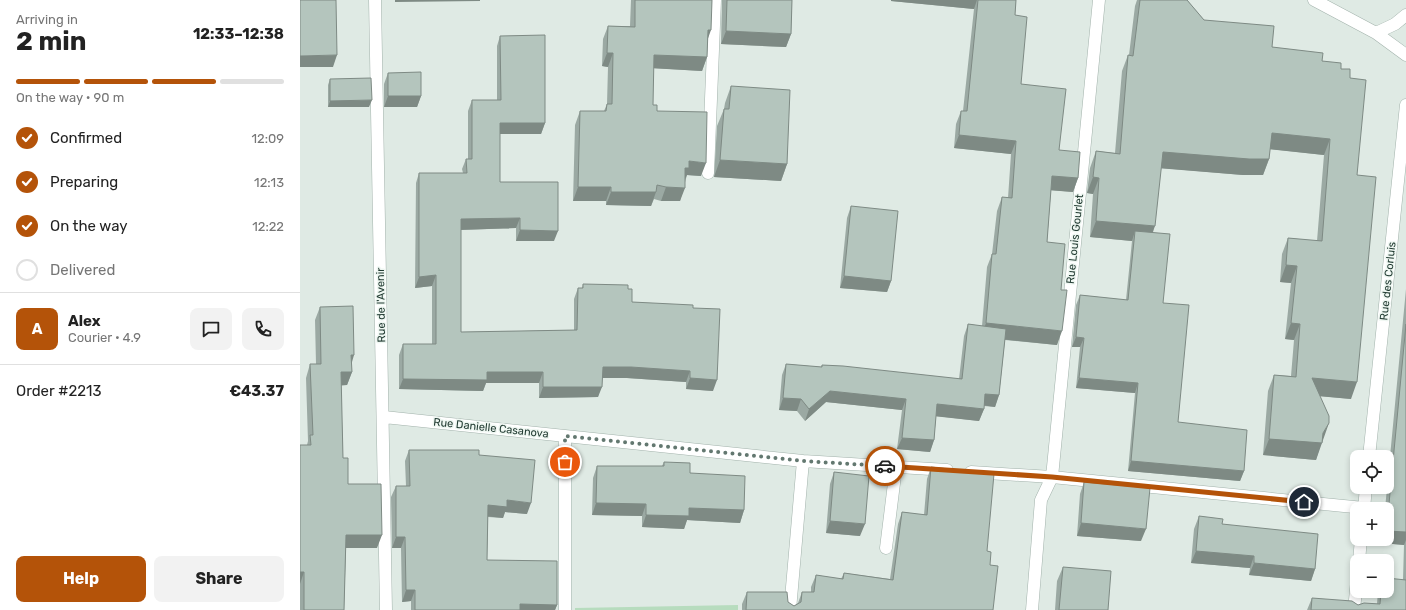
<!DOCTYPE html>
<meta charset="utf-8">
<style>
:root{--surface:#fff;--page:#f2f2f2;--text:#222;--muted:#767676;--line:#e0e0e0;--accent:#b45309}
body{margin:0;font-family:Rubik,sans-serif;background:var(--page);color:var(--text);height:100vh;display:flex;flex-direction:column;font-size:15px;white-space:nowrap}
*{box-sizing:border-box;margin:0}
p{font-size:13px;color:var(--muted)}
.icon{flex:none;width:22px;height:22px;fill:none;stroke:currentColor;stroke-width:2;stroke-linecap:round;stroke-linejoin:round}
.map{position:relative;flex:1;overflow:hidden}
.details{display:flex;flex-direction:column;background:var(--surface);width:300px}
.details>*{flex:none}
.tools{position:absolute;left:1050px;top:450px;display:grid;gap:8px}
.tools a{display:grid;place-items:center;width:44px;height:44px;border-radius:8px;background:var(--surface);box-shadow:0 2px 6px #0003;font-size:20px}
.pin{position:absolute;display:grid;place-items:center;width:34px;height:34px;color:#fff;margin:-17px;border:2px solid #fff;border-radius:50%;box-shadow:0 1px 4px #0007}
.courier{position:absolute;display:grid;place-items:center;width:40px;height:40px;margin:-20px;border:3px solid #b45309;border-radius:50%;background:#fff;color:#222;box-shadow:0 1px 5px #0007}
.overview em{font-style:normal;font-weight:700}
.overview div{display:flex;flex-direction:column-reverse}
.overview{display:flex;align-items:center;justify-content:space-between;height:68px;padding:0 16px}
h1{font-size:26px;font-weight:700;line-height:30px}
.bar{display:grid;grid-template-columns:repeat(4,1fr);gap:6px 4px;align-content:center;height:48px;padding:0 16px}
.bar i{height:5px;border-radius:3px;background:var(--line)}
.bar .on{background:var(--accent)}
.bar p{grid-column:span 4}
.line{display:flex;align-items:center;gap:10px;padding:0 16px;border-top:1px solid var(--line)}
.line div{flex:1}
.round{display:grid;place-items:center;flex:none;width:42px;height:42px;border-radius:8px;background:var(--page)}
ol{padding:0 16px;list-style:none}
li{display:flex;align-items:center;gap:12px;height:44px}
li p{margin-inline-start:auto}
li .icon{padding:4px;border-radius:50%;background:var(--accent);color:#fff;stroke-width:4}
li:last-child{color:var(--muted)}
li i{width:22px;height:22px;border:2px solid var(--line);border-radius:50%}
.button{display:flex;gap:8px;margin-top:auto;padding:8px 16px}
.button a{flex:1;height:46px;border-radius:8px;background:var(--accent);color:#fff;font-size:16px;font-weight:700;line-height:46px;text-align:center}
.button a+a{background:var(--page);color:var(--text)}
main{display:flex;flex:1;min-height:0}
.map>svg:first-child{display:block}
</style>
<main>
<section class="details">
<div class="overview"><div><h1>2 min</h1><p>Arriving in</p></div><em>12:33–12:38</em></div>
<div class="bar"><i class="on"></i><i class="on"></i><i class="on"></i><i></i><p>On the way · 90 m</p></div>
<ol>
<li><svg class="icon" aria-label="check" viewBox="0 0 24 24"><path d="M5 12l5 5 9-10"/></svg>Confirmed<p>12:09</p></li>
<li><svg class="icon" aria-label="check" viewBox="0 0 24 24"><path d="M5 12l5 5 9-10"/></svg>Preparing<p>12:13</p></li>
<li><svg class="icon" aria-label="check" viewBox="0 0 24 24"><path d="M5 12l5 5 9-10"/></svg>On the way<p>12:22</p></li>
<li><i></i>Delivered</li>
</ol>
<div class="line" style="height:72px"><b class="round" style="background:var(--accent);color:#fff">A</b><div><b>Alex</b><p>Courier · 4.9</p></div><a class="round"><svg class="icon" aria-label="chat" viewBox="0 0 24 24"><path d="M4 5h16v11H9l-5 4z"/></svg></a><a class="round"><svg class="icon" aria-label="phone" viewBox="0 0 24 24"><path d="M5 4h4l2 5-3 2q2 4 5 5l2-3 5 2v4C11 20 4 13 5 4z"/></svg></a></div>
<div class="line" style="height:52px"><div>Order #2213</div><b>€43.37</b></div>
<div class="button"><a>Help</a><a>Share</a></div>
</section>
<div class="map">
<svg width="1106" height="610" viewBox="0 0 1106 610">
<rect width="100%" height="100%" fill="#dfeae4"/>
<path fill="#b7dcbe" d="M438,605V610H275V608Z"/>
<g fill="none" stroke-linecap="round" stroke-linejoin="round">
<defs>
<path id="minor" d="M75,0L86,610
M1014,0L1076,33L1106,55
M1076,33L1095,24L1106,15
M408,173L415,0
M84,417L503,461L647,470
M265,436V610
M1069,457L1106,105
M671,472L752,477L1064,508
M1064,509L1066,487
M586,548L596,467
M1059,561L1061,539
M490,610L503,461
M732,610L741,500L752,477L799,0
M1054,610L1057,580"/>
</defs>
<use href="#minor" stroke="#a2b2ab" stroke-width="13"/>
<use href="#minor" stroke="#fff" stroke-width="12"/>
</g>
<path fill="#9ba9a3" d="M331,0H412L408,38L407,57L402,71L353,68V105L401,176L387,175L380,201H361L354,199L351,206L306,205V201H273L275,125L280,111H304L307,104L308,67L302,66L303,39L308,26H330Z
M422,0H492L491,34L486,47L421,44Z
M591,0H716L715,15L721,84L759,150L778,178L773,192L751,190L747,242L761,290L757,345L705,340L699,395L695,407L684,406V409L679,421L636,416L634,440L630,452L597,449L602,410L526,402L505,421L497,411L479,410L482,375L486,364L521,367L522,365L659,379L664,336L668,324L682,326L687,267L692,254L697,211L702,197L708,198L711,154L654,148L656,124L661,111H663L674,9L591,1Z
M837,0H887L904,20L972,47L1022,61L1041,69L1050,78L1057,175L1051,399L1020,396L1022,440L1016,460L963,455L968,391L974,375L991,376L994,340L985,339L991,283L980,282L982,254L988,238L1017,241L1024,155L970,149L969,159L963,175H943L861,168L853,233L863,303L878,422L944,471L940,481L828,471L835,393L776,388L780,347H772L776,305L780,295L826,300L832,241L790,237L793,194L787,193L790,168L796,151L815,153L822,71L828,55H829L835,6Z
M200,36L245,123L241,134H200V182L254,241H216V228L161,230V332L274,330V299L278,288H282L283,284L328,289L332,302L393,308L413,391L386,389V382L327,378H302L298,397L239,398V383H186L183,391L99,389V355L103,344H132V286L115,288L116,183L119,173H163L162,169L166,159H168V111L172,100H197V46Z
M88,73L121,96L117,107H84V84Z
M30,79L69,107H28V85Z
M431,86L487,164L481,181L414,177L417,126L424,109L425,103Z
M551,206L591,281L587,292L540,288L547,218Z
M1106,289V610H1007L1012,598L1058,605L1077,604L1078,591H1087L1103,580L1104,545L1082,543V539H1087V509H1085Z
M20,307L51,363L52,372L47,385H41L43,458L48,484L77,548H46L44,610H0V445H7L8,441L6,378L10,364H16L15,320Z
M109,450L179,455L227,514L205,512L203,518L188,517L187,560L257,605L255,610H111V601L102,602L101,548H92L91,497L96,486H106L105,461Z
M364,462L390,473L444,510L440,523L387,520L384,529L342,527V516L292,515L293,478L297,466H362Z
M631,467L687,551L690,565L693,610H442V604L447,592L488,602L494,606L498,603L502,592H511V587L516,575L541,579L544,573L590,579L598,524L602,512L624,515L627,479Z
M534,472L560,536L526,533L530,484Z
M784,482L841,541L777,536L780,494Z
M899,516L922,524L1015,569L1011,581L949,575L950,568L891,563L894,529Z
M763,567L808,610H755L757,581Z"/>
<path fill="#7e8a84" d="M95,0H180V1L95,2Z
M591,0H677L674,9L591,1Z
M408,30H411L406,44Z
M426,31L491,34L486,47L421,44Z
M307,53H313L308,67L302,66Z
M37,55L33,67H0V56Z
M354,55L407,57L402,71L349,68Z
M88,96H121L117,107H84Z
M72,100L69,107H28L30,101Z
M200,123H245L241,134H196Z
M972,133L1030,139L1024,155L967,149Z
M659,135L716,141L711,154L654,148Z
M863,152L969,159L963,175H943L857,168Z
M420,160L487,164L481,181L414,177Z
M389,161L406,163L401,176L387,175L384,181L385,168Z
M752,176L778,178L773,192L747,190Z
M793,177L799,178L793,194L787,193Z
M278,187H311L306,201H273Z
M366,187L385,188L380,201H361Z
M311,192H356L351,206L306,205Z
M220,218L216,228L157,230L161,219Z
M796,221L855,226L849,242L835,231L832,241L790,237Z
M220,230L258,231L254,241H216Z
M986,265L997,266L991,283L980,282Z
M136,275L132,286L115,288L119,277Z
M544,276L591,281L587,292L540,288Z
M686,323L762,331L757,345L681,337Z
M991,323L1000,324L994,340L985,339Z
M776,337L784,338L780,347H772Z
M51,355H54L50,369Z
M303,367H331L390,371L386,382L327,378H299Z
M41,372H52L47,385L36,386Z
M187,372H243L239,383H186L183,391L99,389L103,379Z
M390,378L417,380L413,391L386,389Z
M779,378L838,383L835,393L776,388Z
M1012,378L1057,382L1051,399L1006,395Z
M243,387H302L298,397L239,398Z
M530,391L606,399L602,410L526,402L505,421L509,409Z
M685,394L699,395L695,407L681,405Z
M483,398L501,399L497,411L479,410Z
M637,404L684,409L679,421L633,416Z
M1029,423L1016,460L963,455L969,439L1023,433Z
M602,438L634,440L630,452L597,449Z
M831,461L944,471L940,481L828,471Z
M207,500L231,503L227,514L205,512L203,518L184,516L188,505Z
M296,503L346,504L342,516L292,515Z
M389,508L444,510L440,523L387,520L384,529L342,527L346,515Z
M530,521L565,524L560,536L526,533Z
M781,523L846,529L841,541L777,536Z
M1087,531L1106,532V540L1104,545L1082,543L1084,539H1087Z
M46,535H82L77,548H41Z
M96,537H105L101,548H92Z
M896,551L954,556L950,568L891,563Z
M954,563L1015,569L1011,581L949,575Z
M0,572H4L0,584Z
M106,590H115L111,601L102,602Z
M220,604L257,605L255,610H218Z"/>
<path fill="#b4c5bd" stroke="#7e8a84" d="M0,0H36L37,55L0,56Z
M335,0H412L411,30H408L407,57L354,55L353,105H357V111L407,112L406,163L389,161V168H385V188L366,187L357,185L356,192H311V187H278L280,111H306L307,104H312L313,53H307L308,26L335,27Z
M427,0H492L491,34L426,31Z
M678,0H716L715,15L727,17L721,84L766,89L759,150L780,152L778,178L752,176L747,242L765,244L761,290H767L762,331L686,323L692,254H696L702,197L712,198L716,141L659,135L661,111H667Z
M840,0H887L904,20L974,26L972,47L1023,53L1022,61L1041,63V69H1050V78L1066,80L1057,175L1076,177L1057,382L1012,378L1029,416V423L1023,433L1022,443L969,439L974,375L996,377L1000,324L991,323L997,266L986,265L988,238L1022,241L1030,139L972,133L969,159H949L863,152L855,226L796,221L799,178L793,177L796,151L820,154L828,55L833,56Z
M245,35V123H200V182H258V231L220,230V218L161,219V332L277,330L278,288H283V284L328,285V289H332V302L393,305V308L420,309L417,380L390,378V371L331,367H303L302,387H243V372H187V380L103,379V344H136V275L119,277V173H167L166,159H172V100H201L200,36Z
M121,72V96H88V73Z
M71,78L72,100L30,101V79Z
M431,86L490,90L487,164L420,160L424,109H429Z
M551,206L598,211L591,281L544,276Z
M835,231L870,234L863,303L889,305L878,422L947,430L944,471L831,461L838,383L779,378L784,338L776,337L780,295L828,300Z
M53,306L54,355H51L52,372H41L43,458H48V484H81L82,535H46L44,610H4V572H0V445H11L10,435H13L10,364H21L20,307Z
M668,324L706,329L699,395L685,394L684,409L637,404L634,440L602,438L606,399L530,391L509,409L501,399L483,398L486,364L522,367V365L543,366L662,379Z
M1106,324V532L1087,531V525Z
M109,450H179V455L235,460L231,503L207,500V507L188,505L187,560L257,561V605L220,604V610H115V590H106L105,537H96V486H110Z
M364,462L390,463V473L445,476L444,510L389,508V516L346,515V504L296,503L297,466H364Z
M631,467L694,474L687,551L691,552L690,565L698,566L693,610H446L447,592H487L488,602L494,606L501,602L502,592H514L516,575L543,579L544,573L593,580L602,512L627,515Z
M534,472L569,476L565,524L530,521Z
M784,482L850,488L846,529L781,523Z
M899,516L923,519L922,524L1018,534L1015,569L954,563V556L896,551Z
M763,567L811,571L808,610H759Z
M1087,578L1106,580V610H1011L1012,598L1052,601L1058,605L1064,603L1080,604L1081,591H1087Z"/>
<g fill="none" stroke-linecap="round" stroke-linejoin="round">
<path stroke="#637870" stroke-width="4" stroke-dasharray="0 7.2" d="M265,462V436L503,461L585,466"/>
<path stroke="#b45309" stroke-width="5" d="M585,466L752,477L1004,502"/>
</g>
<g text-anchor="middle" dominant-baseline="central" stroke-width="3" stroke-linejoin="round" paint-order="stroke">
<g font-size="11" fill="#203a31" stroke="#eff7f2">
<text transform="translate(775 239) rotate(-84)">Rue Louis Gourlet</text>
<text transform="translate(1088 281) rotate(-84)">Rue des Corluis</text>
<text transform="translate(81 305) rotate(-91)">Rue de l'Avenir</text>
<text transform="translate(191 428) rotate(6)">Rue Danielle Casanova</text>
</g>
</g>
</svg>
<div class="tools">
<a><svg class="icon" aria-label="locate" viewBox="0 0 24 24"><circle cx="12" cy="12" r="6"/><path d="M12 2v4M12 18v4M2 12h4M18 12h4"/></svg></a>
<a>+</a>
<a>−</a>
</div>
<div class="pin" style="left:265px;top:462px;background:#ea580c"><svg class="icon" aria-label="bag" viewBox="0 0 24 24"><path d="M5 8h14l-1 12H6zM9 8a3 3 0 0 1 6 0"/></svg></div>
<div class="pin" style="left:1004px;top:502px;background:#1f2937"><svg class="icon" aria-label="home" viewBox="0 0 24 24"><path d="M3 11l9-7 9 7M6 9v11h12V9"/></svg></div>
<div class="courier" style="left:585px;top:466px"><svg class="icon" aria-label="car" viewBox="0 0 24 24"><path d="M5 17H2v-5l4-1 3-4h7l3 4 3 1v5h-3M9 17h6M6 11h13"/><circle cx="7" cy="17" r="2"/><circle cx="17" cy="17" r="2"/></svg></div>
</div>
</main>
